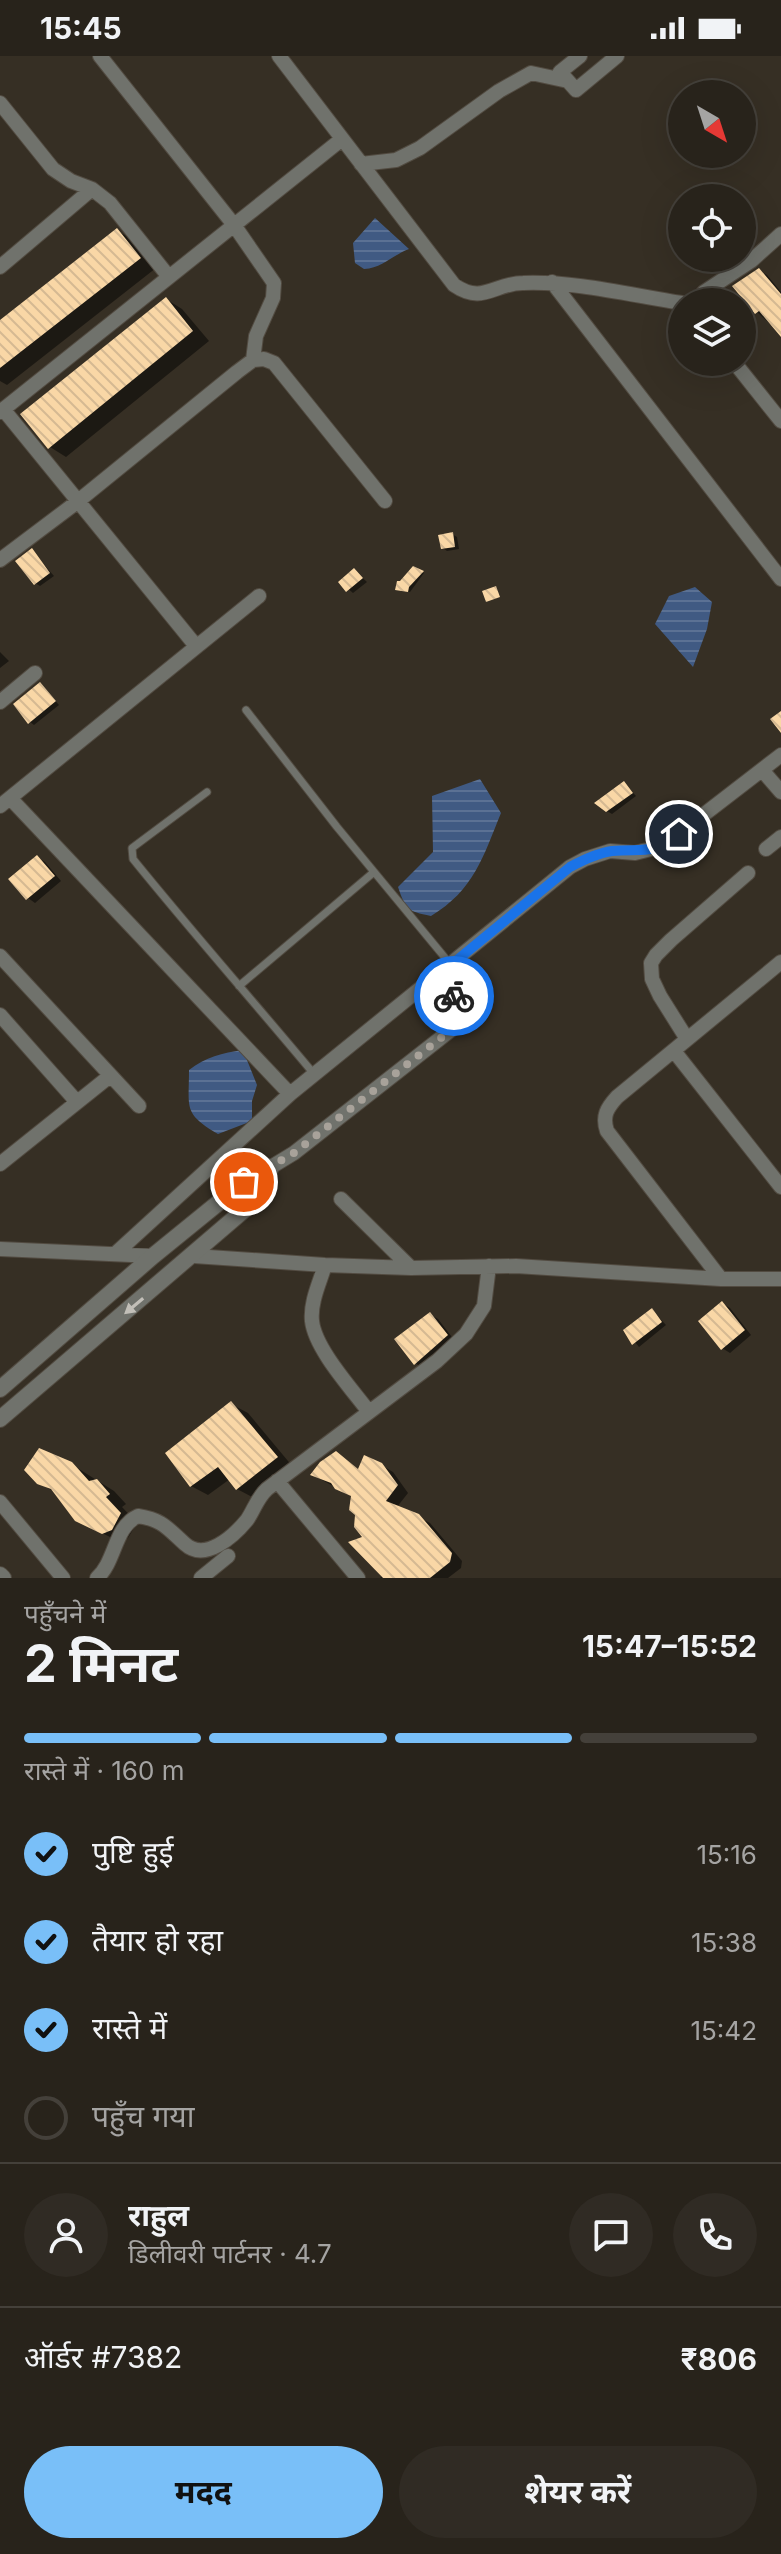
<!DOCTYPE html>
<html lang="hi">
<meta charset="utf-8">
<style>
:root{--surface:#28231b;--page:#302b24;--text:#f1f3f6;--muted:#a5a4a3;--line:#44403a;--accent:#79bff8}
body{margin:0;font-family:Inter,"Noto Sans Devanagari",sans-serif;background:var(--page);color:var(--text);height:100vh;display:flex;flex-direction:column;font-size:30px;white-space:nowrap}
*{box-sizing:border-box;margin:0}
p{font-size:26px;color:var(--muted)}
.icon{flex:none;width:44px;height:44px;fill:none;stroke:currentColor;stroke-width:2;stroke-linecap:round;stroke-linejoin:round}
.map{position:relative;height:1522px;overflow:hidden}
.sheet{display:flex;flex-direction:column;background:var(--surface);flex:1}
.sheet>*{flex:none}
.needle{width:52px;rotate:141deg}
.tools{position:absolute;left:668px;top:24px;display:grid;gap:16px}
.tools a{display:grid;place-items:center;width:88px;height:88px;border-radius:50%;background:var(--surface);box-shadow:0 8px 32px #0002,0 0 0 2px var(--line);font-size:40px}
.pin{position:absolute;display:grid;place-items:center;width:68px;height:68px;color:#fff;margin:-34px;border:4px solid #fff;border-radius:50%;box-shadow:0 2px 8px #0007}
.courier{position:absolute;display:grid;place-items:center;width:80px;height:80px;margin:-40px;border:6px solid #1a73e8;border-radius:50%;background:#fff;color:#222;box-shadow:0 2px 10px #0007}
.head em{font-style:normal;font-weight:700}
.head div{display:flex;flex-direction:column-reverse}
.head{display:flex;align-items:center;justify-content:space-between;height:136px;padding:0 24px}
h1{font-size:52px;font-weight:700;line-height:60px}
.bar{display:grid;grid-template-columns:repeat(4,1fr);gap:12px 8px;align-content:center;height:96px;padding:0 24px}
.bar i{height:10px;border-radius:6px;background:var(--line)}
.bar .selected{background:var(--accent)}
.bar p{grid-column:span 4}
.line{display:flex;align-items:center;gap:20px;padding:0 24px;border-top:2px solid var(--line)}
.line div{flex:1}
.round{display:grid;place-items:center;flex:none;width:84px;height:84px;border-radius:42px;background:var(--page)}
ol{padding:0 24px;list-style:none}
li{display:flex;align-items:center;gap:24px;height:88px}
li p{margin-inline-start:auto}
li .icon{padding:8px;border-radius:50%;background:var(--accent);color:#111;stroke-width:4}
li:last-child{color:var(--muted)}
li i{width:44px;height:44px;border:4px solid var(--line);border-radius:50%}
.primary-button{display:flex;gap:16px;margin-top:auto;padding:16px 24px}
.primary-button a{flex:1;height:92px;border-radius:48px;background:var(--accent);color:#111;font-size:32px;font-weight:700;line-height:92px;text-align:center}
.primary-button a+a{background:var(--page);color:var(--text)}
.status{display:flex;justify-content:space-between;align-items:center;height:56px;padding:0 40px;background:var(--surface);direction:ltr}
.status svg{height:22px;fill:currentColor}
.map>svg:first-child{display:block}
</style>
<div class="status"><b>15:45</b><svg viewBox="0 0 49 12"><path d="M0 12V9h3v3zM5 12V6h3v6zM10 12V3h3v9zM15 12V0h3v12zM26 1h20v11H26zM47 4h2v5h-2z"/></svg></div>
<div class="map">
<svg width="781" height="1522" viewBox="0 0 781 1522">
<defs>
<pattern id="water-rules" width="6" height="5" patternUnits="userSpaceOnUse" patternTransform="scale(2)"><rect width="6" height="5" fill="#405a83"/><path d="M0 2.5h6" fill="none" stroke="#5b7194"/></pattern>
<pattern id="building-back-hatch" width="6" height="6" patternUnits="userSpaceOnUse" patternTransform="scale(2)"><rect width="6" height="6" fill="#f9d7a6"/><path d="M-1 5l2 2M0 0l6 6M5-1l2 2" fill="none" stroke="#d5b992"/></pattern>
</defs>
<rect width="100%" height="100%" fill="#362f24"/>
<path fill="url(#water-rules)" d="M375,162L409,193C391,200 382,212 364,213L355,207L353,187Z
M695,531L712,546L707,573L693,611L655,568L669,540Z
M480,723L501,757C483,801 474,834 431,860C407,855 406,854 398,831L433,796L432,740Z
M243,994L257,1029L252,1045V1065L218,1078C183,1057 189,1053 189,1014C206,1001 222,997 243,994Z"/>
<path fill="#0007" d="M117,175L134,184L156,212L7,329L0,325V267Z
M759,214L767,219L781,236V278L757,256Z
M166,243L182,253L209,285L66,401L50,391Z
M452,478L457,481L459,493L447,495L443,492Z
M32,495L54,520L40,530L35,527Z
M414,513L424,517L410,536L399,534Z
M354,514L367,526L353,537L340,526Z
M0,596L9,605L0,612Z
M40,628L59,649L34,669L30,666Z
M624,727L636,740L612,758L607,755Z
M37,801L45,806L61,825L35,847L28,842Z
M722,1247L730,1252L751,1279L730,1297L722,1292Z
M652,1254L666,1269L639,1291L625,1274Z
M431,1259L438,1263L455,1285L423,1312L415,1307Z
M231,1348L248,1357L293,1411L254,1442L237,1433L230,1423L208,1439L191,1430Z
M336,1397L359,1414L381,1409L393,1416L408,1437L397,1451L430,1467L462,1505L461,1512L448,1522H380L383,1519L365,1482L353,1441L313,1419Z
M71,1408L114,1435L126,1448L122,1451L137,1467L128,1482L120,1486L94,1473L57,1437L39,1427Z"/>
<path fill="url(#building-back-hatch)" d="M117,172L141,202L0,312V264Z
M759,212L781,238V281L759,255L755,258L732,230Z
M166,241L193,275L48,393L20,358Z
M453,476L455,491L441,493L438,479Z
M32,492L50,517L34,529L15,505Z
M413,510L424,515L409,531L408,536L395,534L397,525H400Z
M354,512L363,522L346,536L338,526Z
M496,530L500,541L486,546L482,535Z
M40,626L56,645L28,668L13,648Z
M781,655V677L770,663Z
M624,725L633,737L606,756L594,747Z
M37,799L55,820L26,844L8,823Z
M722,1245L745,1274L721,1294L698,1265Z
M652,1252L662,1266L632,1289L623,1274Z
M430,1256L448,1279L414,1309L394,1283Z
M231,1345L278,1401L236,1434L218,1411L190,1431L165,1397Z
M39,1392L72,1406L89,1425L97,1423L110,1438L106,1441L121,1457L112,1474L102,1478L75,1465L51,1433L37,1428L24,1414Z
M336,1395L358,1413L364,1399L382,1407L398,1429L386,1445L419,1458L452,1497L450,1506L430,1522H383L348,1486L362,1481L354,1471L355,1459L349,1454L351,1440L335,1433L331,1427L310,1419L320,1406Z"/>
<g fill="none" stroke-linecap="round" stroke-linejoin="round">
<defs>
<path id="service" d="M246,654L337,771L451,909
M207,736L132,792L133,803C192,876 254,946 314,1018
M239,930L374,816"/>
<path id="minor" d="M100,0L234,169L274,227L273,242L256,280L253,304
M279,0L454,229C483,249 494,227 523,227C576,225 630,239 682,247
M580,0L560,16L576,34L617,0
M0,47L53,113L71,125L92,133L110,147L169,221
M361,108L396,104L420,92L499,35L531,17L568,25
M0,211L92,133
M552,226L781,523
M696,246L704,236L751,205L781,178
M734,306L781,365
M3,353L196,590
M0,356L342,83
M0,504L77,446L237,316L253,304L264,303L274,307L385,445
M0,646L35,617
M762,714L781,736
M10,742L290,1038
M0,750L259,540
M766,793L781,781
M0,900L139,1050
M0,959L77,1046
M687,983L660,940L652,923L651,907L656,899L671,884L748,817
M674,995L781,1131
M0,1108L110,1020
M271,1111L294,1097L456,970L451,909
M341,1143L411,1212
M0,1193L153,1200
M115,1198L290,1038L570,811L585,803L610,795L635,797L663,790L781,699
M194,1200L325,1209L411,1212L516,1210L721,1223H781
M325,1209C320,1226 310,1246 312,1265C315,1293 352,1333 369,1356
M721,1223L607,1075C602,1060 607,1052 617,1041L781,906
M277,1425L358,1522
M0,1446L63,1522
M97,1522C116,1505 114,1471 138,1460C163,1464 167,1472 185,1488C205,1506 233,1481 247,1464C254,1454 257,1442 267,1433L437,1305L466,1278L484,1250L489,1210
M201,1522L228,1500"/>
<path id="tertiary" d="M0,1333L153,1200L244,1126L271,1111
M0,1363L258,1142L271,1111
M0,1519L3,1522"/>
</defs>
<use href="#service" stroke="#524b41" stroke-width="9"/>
<use href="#minor" stroke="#524b41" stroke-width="16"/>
<use href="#tertiary" stroke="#524b41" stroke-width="18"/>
<use href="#service" stroke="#70726c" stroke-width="7"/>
<use href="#minor" stroke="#70726c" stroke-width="14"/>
<use href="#tertiary" stroke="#70726c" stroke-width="16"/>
</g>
<defs><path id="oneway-solid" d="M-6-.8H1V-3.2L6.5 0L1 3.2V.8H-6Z" transform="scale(2)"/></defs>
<use fill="#c2bfb8" href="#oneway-solid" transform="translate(134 1250) rotate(140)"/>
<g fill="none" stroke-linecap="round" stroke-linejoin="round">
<path stroke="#a8a29a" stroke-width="8" stroke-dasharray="0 14.4" d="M244,1126L294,1097L456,970L454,940"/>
<path stroke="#1a73e8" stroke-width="10" d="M454,940L451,909L570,811C583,804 597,797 612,795C644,792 649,800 679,778"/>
</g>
</svg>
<div class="tools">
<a><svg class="needle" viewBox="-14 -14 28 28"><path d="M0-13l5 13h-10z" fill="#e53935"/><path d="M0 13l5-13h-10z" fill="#a5a4a3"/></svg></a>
<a><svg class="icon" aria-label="locate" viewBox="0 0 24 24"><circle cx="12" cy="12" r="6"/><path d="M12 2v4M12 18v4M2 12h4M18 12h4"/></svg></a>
<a><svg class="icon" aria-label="layers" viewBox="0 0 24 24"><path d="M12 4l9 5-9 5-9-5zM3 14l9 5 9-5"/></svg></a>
</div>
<div class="pin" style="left:244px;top:1126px;background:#ea580c"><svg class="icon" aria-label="bag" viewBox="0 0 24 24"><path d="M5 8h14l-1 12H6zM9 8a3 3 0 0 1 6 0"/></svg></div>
<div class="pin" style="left:679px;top:778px;background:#1f2937"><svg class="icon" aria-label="home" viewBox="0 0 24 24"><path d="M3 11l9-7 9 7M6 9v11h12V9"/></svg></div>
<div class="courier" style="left:454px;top:940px"><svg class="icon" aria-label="bike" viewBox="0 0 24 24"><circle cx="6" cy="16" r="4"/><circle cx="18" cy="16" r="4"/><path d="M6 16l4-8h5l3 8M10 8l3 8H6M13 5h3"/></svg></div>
</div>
<section class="sheet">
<div class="head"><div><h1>2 मिनट</h1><p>पहुँचने में</p></div><em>15:47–15:52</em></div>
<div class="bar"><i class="selected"></i><i class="selected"></i><i class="selected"></i><i></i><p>रास्ते में · 160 m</p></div>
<ol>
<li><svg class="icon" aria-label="check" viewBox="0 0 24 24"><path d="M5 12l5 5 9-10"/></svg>पुष्टि हुई<p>15:16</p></li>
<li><svg class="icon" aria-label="check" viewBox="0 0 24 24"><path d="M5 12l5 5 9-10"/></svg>तैयार हो रहा<p>15:38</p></li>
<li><svg class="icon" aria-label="check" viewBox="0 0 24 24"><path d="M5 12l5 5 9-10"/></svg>रास्ते में<p>15:42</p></li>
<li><i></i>पहुँच गया</li>
</ol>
<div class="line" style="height:144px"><a class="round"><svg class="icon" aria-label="person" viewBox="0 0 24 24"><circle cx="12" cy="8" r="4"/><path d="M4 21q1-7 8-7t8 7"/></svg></a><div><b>राहुल</b><p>डिलीवरी पार्टनर · 4.7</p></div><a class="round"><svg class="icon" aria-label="chat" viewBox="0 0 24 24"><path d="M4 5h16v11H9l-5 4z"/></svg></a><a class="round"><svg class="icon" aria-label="phone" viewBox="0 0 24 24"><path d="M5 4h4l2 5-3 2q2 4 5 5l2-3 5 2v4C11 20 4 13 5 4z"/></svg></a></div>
<div class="line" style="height:104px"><div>ऑर्डर #7382</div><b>₹806</b></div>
<div class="primary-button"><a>मदद</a><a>शेयर करें</a></div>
</section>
